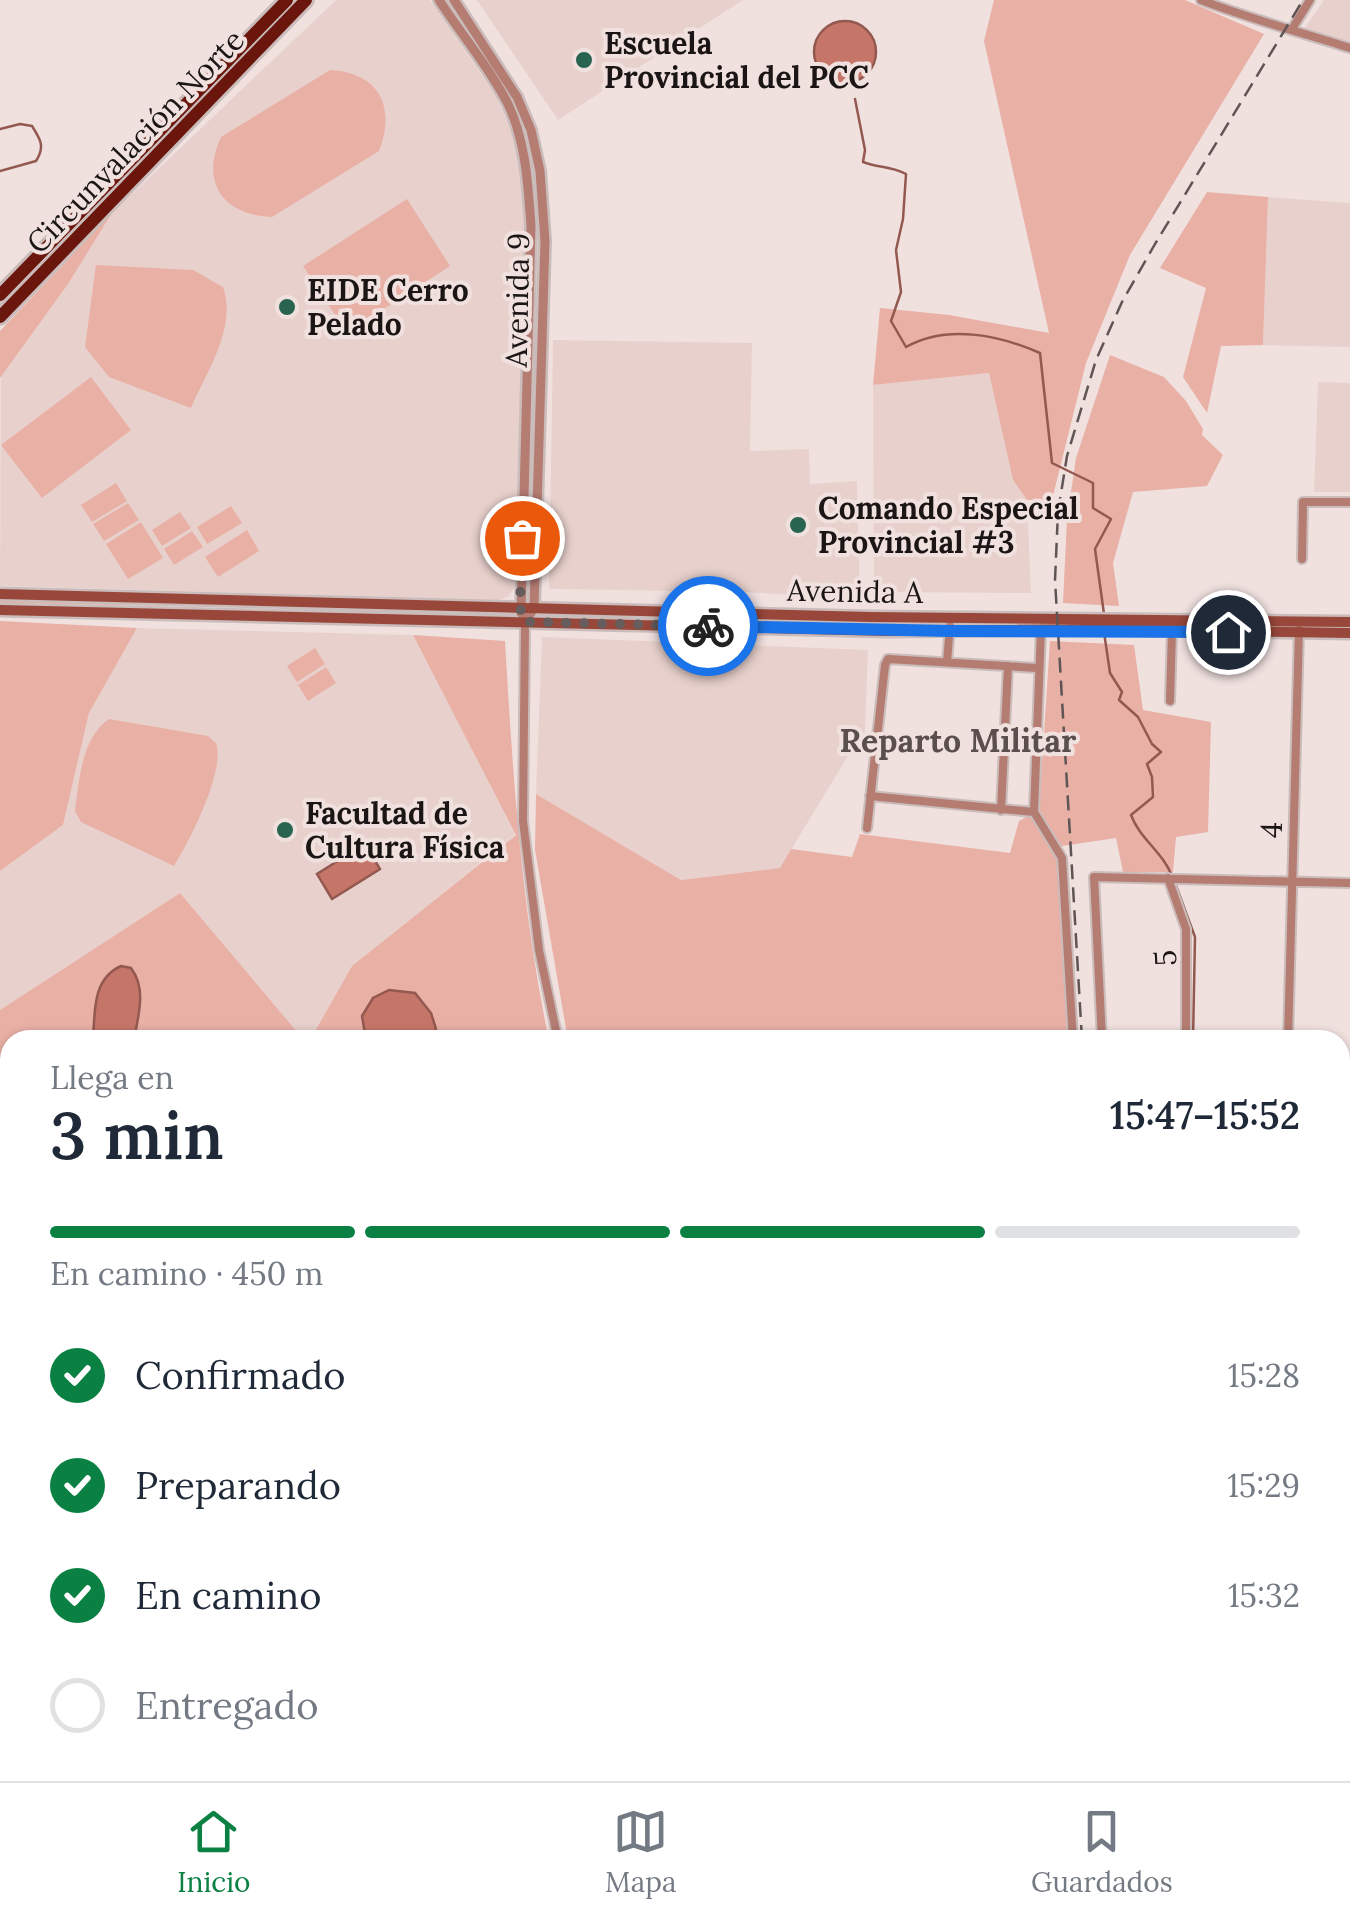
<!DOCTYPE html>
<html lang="es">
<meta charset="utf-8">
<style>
:root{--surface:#fff;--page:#f2f2f3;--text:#1f2937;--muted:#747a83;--line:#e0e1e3;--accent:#0b8043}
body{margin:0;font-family:Lora,serif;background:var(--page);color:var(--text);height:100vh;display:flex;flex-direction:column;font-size:38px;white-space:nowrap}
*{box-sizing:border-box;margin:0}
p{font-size:32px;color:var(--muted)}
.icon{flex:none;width:55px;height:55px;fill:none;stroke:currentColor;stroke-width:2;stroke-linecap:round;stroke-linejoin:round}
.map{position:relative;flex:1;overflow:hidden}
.sheet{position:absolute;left:0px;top:1030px;width:1350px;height:752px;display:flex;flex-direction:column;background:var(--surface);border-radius:30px 30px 0 0;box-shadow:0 2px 8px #0004}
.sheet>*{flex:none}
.pin{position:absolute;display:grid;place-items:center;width:85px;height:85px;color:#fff;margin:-42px;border:5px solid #fff;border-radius:50%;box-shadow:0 2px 10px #0007}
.courier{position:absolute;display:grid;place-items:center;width:100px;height:100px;margin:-50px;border:8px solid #1a73e8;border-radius:50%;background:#fff;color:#222;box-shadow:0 2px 12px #0007}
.headline em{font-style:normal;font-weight:600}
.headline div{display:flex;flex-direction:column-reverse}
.headline{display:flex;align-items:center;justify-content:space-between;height:170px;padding:0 50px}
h1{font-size:65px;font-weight:600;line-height:75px}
.bar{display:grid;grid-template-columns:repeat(4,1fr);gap:15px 10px;align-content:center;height:120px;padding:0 50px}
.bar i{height:12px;border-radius:8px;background:var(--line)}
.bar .current{background:var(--accent)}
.bar p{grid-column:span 4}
ol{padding:0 50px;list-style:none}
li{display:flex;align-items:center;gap:30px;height:110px}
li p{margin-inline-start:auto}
li .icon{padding:10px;border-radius:50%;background:var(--accent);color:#fff;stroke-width:4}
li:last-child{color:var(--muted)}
li i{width:55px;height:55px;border:5px solid var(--line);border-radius:50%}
.dock{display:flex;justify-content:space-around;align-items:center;height:140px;border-top:2px solid var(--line);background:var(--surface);font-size:28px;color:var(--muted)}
.dock a{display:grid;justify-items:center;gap:5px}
.dock .current{color:var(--accent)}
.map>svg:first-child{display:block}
</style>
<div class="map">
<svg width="1350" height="1781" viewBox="0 0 1350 1781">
<rect width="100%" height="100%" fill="#f0e1df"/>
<path fill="#e8d1cd" d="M336,0H430L495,94L511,130L525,187L517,551L514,588L509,596L499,600L0,586L1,373L68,284L112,213Z
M477,0H743L558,120Z
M1324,0H1350V47L1302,32Z
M1268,197L1350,203V347L1263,345Z
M553,340L752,343L750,451L809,449L810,484L857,481L860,600L746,592L549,589Z
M989,373L1013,480L1027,500L1031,593L874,592L873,385Z
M1318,382L1350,383V492H1314Z
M137,628L413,635L516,834L352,966L310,1040H304L180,893L0,1010V871L63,825L89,713Z
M542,637L868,650L864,756H848L780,868L681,880L536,794Z"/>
<path fill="#e9b0a6" d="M994,0H1185L1264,34L1130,255L1086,363L1052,500H1027L1013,480L989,373L873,385L880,308L949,315L1049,333L984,41Z
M330,70C380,73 396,107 379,151L272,217C223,215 200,183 221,137Z
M1207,192L1268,197L1263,345L1221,346L1207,413L1183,377L1206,288L1160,268Z
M407,199L450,266L347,333L303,266Z
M112,213L68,284L0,378V331Z
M96,265L193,270L223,287C237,328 207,371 191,408L109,377L85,347Z
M1110,355L1164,377L1186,401L1203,429L1202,435L1223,455L1207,486L1133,492L1113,563L1119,606L1063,603L1067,519L1076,458Z
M91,377L131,430L42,498L1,445Z
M116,483L127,501L92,522L81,505Z
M128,503L139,520L104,541L93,524Z
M231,506L242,523L207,544L197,527Z
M180,512L191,528L162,546L152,530Z
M141,522L163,558L128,579L106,544Z
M247,530L259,551L218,577L205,557Z
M192,531L203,547L174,565L164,549Z
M0,600L343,609L0,603Z
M0,621L137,628L89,713L63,825L0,871Z
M413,635L505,641C513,776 521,908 549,1040H310L352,966L516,835Z
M1050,641L1134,645L1143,710L1211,722L1208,832L1176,837L1173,872H1123L1116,838L1062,846L1072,1040H568L535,850L536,794L681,880L780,868L791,849L852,857L860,834L1010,853L1019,821L1039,810Z
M315,648L325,664L297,682L287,666Z
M326,667L336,683L308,701L298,685Z
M109,719L208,736L216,743C226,770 189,842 174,866L81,822L75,811C79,780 82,737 109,719Z
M180,893L304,1040H10V1471L0,1468V1010Z
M1340,1275H1350V1340H1340Z
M10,1633V1772L27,1773L20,1781H0V1640Z
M174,1772L825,1773L820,1781H165Z"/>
<path fill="#c67669" stroke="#935950" stroke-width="2.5" d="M814 52a31 31 0 1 1 62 0a31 31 0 1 1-62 0Z
M365,844L380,869L332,899L317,874Z
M121,966L131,968C147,989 138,1016 134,1040H93C95,1012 92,979 121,966Z
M389,990L415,993L431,1013L436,1029L431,1040H366L362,1016L373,998Z
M39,1773H126L127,1778L120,1781H40Z"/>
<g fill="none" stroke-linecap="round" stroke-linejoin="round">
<path stroke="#935950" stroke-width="2.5" d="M855,99L865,150L863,162C878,168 891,166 906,174L903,219L896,250L901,292L891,321L906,347C947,324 999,335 1040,353L1052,463L1093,483V508L1111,519L1095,549L1104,614
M0,129L20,124L32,126C41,140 45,147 36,161L0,171
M1104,632L1110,673L1122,692L1119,700L1138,717L1152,744L1161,752L1147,764L1152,777L1153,797L1131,815C1140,839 1162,851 1172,876
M1175,883L1195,937L1193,1040
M0,1070L7,1075L1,1096L10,1106
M1340,1687L1350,1696
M515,1772L525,1781"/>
<defs>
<path id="minor" d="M1201,0C1250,19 1300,32 1350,48
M1292,29L1310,0
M1302,559L1303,502H1350
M525,622L523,821L539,950L558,1040
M1041,629L1034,812L1062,858L1073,1040
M947,662L950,626
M1170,701L1172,631
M870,796L1034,812
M1001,810L1008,666
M867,828L885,665L888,659L1037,668
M1168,878L1186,929V1040
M1102,1040L1094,877L1350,883
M1288,1040L1299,630
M1340,1444H1350
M0,1597L10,1590
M1340,1767L1350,1766
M1016,1772V1781
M1107,1772V1781
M1286,1772V1781
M1195,1775L1238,1772
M885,1776L897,1772
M283,1781L293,1772"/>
<path id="tertiary" d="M439,0C461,34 490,68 508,104C526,142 528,185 531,226L521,613
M454,0L517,97L531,130L540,171L545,241L534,608L525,622
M1340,1197H1350"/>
<path id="secondary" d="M0,594L870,617L1350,622
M0,610L886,631L1096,629L1350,633"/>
<path id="trunk" d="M0,295L287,0
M0,317L306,0"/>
</defs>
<use href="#minor" stroke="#cabcbb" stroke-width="12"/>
<use href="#tertiary" stroke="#cabcbb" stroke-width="14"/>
<use href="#secondary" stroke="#cabcbb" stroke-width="15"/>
<use href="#trunk" stroke="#cabcbb" stroke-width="18"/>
<use href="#minor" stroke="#b57c72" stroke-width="8"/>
<use href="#tertiary" stroke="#b57c72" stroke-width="9"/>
<use href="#secondary" stroke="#98473a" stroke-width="10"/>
<use href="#trunk" stroke="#6a160c" stroke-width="12"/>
<path stroke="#5e5554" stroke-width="2.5" stroke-dasharray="15 8" stroke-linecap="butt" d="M1082,1040L1055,580L1058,512L1067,456L1096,360L1122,302L1155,244L1303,0
M1125,1772L1126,1781"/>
</g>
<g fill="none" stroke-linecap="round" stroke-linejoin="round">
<path stroke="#665d5c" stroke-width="10" stroke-dasharray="0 18" d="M522,538L520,608L525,622L708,626"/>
<path stroke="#1a73e8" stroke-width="12" d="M708,626L950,631L1228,632"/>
</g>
<g fill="#28644f" stroke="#f0e1df" stroke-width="4">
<circle cx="584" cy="60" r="10"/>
<circle cx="287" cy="307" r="10"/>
<circle cx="798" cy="525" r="10"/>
<circle cx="285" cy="830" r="10"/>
</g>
<g text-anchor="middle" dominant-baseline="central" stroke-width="8" stroke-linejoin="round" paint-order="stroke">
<g font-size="30" font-weight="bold" fill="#1b1615" stroke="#f0e1df" text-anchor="start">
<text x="604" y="43">Escuela<tspan x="604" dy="34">Provincial del PCC</tspan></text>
<text x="307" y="290">EIDE Cerro<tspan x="307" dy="34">Pelado</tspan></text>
<text x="818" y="508">Comando Especial<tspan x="818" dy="34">Provincial #3</tspan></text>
<text x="305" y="813">Facultad de<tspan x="305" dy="34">Cultura Física</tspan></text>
</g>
<g font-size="30" fill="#1b1615" stroke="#f0e1df">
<text transform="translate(135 141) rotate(-46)">Circunvalación Norte</text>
<text transform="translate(517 300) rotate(-89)">Avenida 9</text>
<text transform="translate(855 591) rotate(1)">Avenida A</text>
<text transform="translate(1271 830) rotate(-89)">4</text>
<text transform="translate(1165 958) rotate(-92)">5</text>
</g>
<g font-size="32" font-weight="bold" fill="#5a4f4c" stroke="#f0e1df">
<text x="958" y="740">Reparto Militar</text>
</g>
</g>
</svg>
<div class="pin" style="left:522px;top:538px;background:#ea580c"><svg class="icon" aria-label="bag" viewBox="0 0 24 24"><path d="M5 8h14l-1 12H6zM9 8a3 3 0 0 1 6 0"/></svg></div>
<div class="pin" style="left:1228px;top:632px;background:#1f2937"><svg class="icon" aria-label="home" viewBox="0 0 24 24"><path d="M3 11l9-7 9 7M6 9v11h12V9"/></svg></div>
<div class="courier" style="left:708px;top:626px"><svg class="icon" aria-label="bike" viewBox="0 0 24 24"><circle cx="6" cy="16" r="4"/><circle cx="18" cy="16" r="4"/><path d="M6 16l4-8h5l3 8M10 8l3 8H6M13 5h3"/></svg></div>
<section class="sheet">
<div class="headline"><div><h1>3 min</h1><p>Llega en</p></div><em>15:47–15:52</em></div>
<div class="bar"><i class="current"></i><i class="current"></i><i class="current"></i><i></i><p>En camino · 450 m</p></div>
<ol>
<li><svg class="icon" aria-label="check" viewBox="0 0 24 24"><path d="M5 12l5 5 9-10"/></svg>Confirmado<p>15:28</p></li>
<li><svg class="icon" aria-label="check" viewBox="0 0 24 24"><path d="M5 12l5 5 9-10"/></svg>Preparando<p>15:29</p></li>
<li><svg class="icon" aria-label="check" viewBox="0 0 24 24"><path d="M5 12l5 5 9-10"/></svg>En camino<p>15:32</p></li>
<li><i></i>Entregado</li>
</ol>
</section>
</div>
<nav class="dock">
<a class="current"><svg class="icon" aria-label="home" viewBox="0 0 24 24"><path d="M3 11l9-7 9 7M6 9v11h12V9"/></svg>Inicio</a>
<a><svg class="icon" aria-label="map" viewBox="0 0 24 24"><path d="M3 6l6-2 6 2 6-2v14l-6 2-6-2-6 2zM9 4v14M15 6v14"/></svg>Mapa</a>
<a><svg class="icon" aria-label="saved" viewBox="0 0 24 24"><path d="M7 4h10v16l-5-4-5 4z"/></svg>Guardados</a>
</nav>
